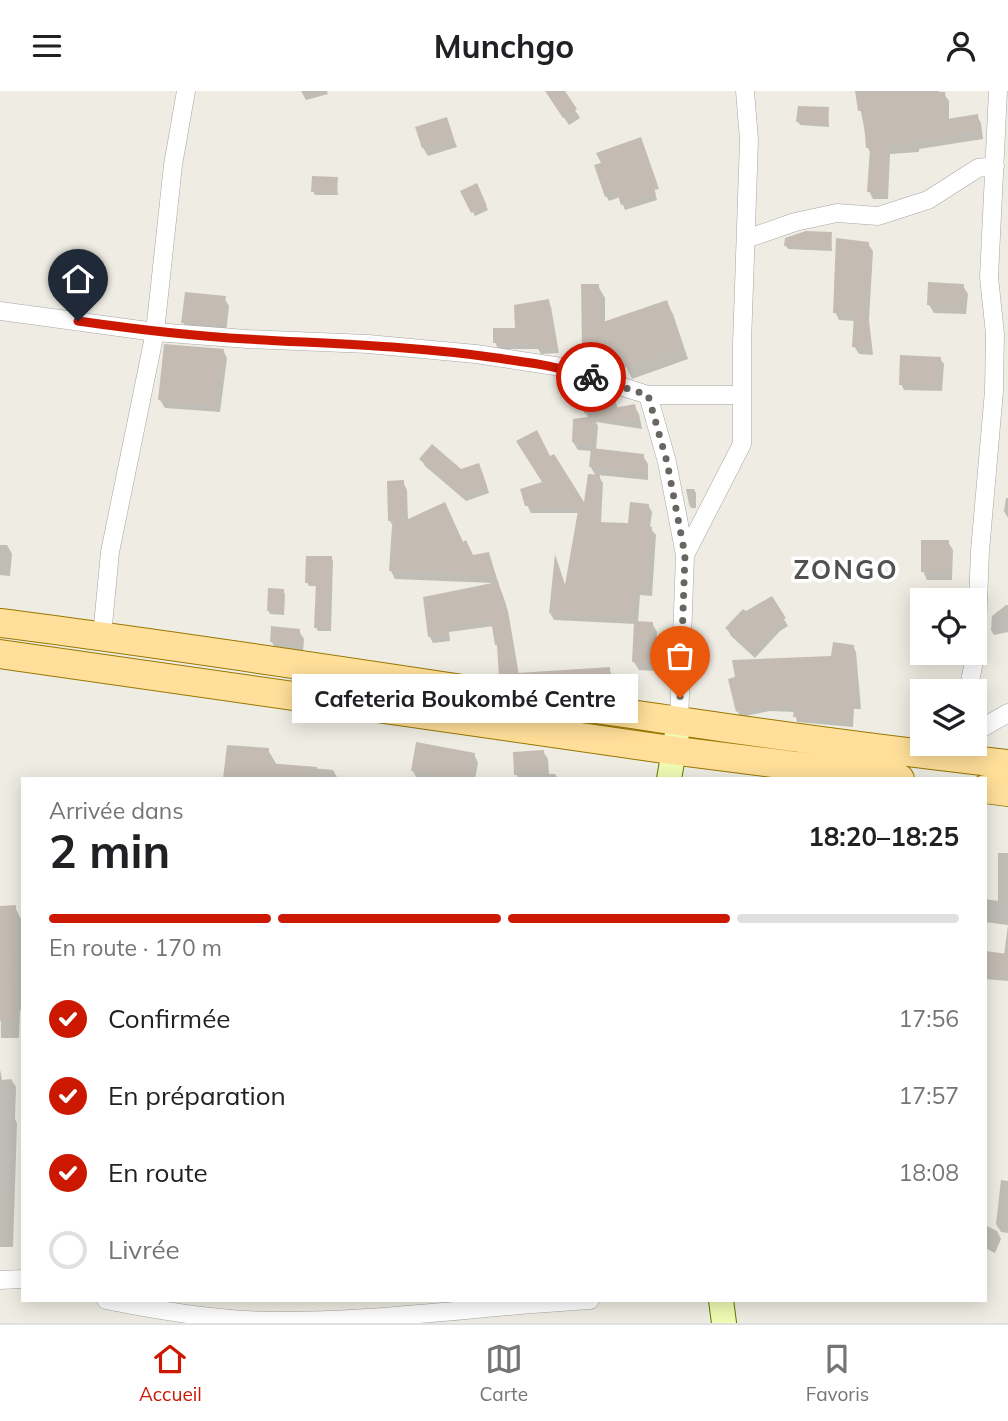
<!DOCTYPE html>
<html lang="fr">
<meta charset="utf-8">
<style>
:root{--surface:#fff;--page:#f6f6f6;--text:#202124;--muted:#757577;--line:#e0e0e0;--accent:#cc1800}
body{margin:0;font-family:Mulish,sans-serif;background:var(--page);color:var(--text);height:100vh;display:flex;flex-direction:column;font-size:26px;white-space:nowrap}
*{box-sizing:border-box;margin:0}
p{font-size:23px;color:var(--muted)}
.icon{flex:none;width:38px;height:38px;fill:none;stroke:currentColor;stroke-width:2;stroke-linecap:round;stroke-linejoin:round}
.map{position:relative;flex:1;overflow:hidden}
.panel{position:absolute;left:21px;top:686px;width:966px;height:525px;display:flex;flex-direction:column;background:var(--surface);border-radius:0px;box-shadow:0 4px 18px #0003}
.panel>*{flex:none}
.controls{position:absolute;left:910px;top:497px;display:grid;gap:14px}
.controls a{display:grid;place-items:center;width:77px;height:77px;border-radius:0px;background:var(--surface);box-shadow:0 4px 18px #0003;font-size:35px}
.pin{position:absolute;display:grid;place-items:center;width:60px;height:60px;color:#fff;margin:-72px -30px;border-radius:50% 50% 50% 0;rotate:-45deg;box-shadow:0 0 7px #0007}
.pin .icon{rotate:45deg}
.courier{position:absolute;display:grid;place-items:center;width:70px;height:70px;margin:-35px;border:5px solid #cc1800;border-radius:50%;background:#fff;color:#222;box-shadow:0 2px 9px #0007}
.bubble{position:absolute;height:49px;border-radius:0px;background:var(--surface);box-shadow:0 4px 18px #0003;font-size:23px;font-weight:700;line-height:49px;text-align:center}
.headline em{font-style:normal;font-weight:700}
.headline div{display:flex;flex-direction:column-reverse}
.headline{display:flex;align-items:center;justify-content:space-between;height:119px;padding:0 28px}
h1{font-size:46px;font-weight:700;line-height:52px}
.bar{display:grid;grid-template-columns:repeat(4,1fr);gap:10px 7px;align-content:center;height:84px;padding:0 28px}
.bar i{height:9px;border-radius:5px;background:var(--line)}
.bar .on{background:var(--accent)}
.bar p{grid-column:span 4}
ol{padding:0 28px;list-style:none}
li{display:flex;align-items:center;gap:21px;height:77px}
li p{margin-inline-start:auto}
li .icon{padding:7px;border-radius:50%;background:var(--accent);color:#fff;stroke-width:4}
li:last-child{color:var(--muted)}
li i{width:38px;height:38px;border:4px solid var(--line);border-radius:50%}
header{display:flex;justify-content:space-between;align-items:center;height:91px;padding:0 28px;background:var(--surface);font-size:32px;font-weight:700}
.menu{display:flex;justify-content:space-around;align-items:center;height:98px;border-top:2px solid var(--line);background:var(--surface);font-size:19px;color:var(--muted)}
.menu a{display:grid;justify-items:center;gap:4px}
.menu .on{color:var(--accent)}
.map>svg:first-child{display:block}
</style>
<header><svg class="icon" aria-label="menu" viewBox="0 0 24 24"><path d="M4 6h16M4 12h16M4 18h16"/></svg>Munchgo<svg class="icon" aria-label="person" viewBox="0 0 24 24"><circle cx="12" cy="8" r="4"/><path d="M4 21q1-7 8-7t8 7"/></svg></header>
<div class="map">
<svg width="1008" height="1232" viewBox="0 0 1008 1232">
<rect width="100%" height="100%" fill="#efede3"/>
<path fill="#0003" d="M301,0H327L328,3L306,9Z
M546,0H563L580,27L569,34Z
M857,0H939V3H944L949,10V29L977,25L981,32L983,48L919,58V61L890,63L888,108H873L869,100L871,63L868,57Z
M828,17L829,36L800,34L798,31Z
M446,28L457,56L428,65L423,57Z
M643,54L659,98L654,99L657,109L625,119L620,106L609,110L606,105Z
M336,88L338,104H315L313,100Z
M476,94L488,119L475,125L463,100Z
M831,143L832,160L788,158L786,155Z
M868,153L873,160L869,229L873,264L859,263L854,255L856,230L839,229L835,221Z
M598,195L605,207V232L666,211L673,223L688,268L632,288L623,269H591L584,257Z
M963,195L968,203L966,223L934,222L929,214Z
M224,207L229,215L226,242L188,240L183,231Z
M548,210L551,216L559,262L541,263L538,258H498L495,251L516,239Z
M223,259L227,267L220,321L165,317L160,309Z
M940,268L944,273L942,300L904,299L901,293Z
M614,307L618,318L634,315L639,323L642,338L596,331L598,335L596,359L643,365L648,373V389L598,384L603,392L601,432L630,433L648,414L652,421L650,437L656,444L652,505L640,504L638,532H652L657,541L655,580L639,579L634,571L636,533L554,529L550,522L556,469L566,497L580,422H531L527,414L544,392L550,368L585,416L596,385L590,375L592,360L578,359L573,351L589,328L586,322Z
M421,368L461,380L482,381L489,402L466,410L425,375Z
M403,391L407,399L408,430L463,453L473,466L488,463L499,493L497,492L508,520L519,584L609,578L612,584L613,599L596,601V606L504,592L501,586L499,558L494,535L449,541L450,550L433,552L430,546L425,507L493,492L395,488L391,480L394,437L390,430Z
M686,398H694L696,402V417H691L689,413Z
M1006,407H1008V427L1004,420Z
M948,451L953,459L952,489H927L923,480Z
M0,454H7L12,463L10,485L0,484Z
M331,466L333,470L331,540H318L316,536L317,495H309L307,491Z
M283,500L285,503L284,524L270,523L268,519Z
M771,507L788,535L780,540L755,567L731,545L727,537Z
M1006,514H1008V541L994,544L991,539L992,525Z
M299,540L304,548L303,562L276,559L272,551Z
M853,556L856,561L861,618H854L853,636L797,631L795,621L770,620L740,626L738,621Z
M268,659L277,674L333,679L338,688H225Z
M543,661L548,668L549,683H555L558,688H519L516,683Z
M474,663L478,672L475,688H417L413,680Z
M998,762H1008V890L985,888V862L1004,864L1008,834L985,831V808L998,810Z
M15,816L21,828L23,919H20L19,947H1L0,865Z
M0,978L2,989L11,988L16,996L15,1028L17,1032L13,1156H0Z
M1001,1089L1008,1090V1142L1001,1141L996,1133Z
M985,1134L999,1141L997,1140L1001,1148L995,1162L985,1157Z"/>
<path fill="#c4bcb3" d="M545,0H565L577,18L563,27Z
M855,0L945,1L947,28L978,23L980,40L916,50V53L886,56L884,101H867L870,57H866L863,20H858Z
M798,15L829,16L828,33L796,31Z
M447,26L454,48L422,57L415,36Z
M641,46L657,92L653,93L656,104L621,114L617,101L605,106L594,74L601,72L596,62Z
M312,85L338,86L337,101H311Z
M477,92L487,115L471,122L460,100Z
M806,140L832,141L831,157L784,155L785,147Z
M836,147L869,151L866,220L870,257L852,256L854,223L833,222Z
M928,191L964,193L962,215L927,214Z
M581,193H599L600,232L667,209L683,256L624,277L617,258L582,257Z
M185,201L226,205L222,235L181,232Z
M549,208L557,257H536L535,252H493V237H515L514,214Z
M164,253L224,258L216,314L158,309Z
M900,264L941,266L940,295L899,294Z
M583,297L615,305L613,317L635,313L639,331L584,322Z
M595,325L592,353L572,351L573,328Z
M537,339L550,365L554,363L584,411L588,383L600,384L598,431L628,432L630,411L649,413L647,435L652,436L649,498L637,497L634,527L549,522L555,463L565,494L579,414L570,417L525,415L520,398L542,391L516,350Z
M432,353L461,378L479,372L487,395L461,404L419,368Z
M591,357L644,363V382L589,376Z
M404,389V430L445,411L463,451L466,449L473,464L489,461L496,485L389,480L392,435L403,430H388L387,390Z
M921,449H949L948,481H921Z
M306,465H332L330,537H314L316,491L305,492Z
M498,491L506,513L517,582L610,576L611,594L594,595V601L499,587L497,554H495L491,529L447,536L448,544L428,546L423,506Z
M268,497L284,498L283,520H267Z
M772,505L786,527L776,533L751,561L725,537L743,518L746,520Z
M634,530L653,531L651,572L632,571Z
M271,535L300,538L299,554L270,551Z
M833,551L854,554L859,613L852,614L851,632L793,626L794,616H766L736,621L728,588L735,586L732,569L831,565Z
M416,651L475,662L470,688H454L411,680Z
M227,654L269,657L268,672L317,676L316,688H223Z
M544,659L546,682L514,684L513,661Z
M16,814L14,930H0V815Z
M985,860L1008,863V884L985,882Z"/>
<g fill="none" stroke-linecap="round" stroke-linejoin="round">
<defs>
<path id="street" d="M746,148L795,131L837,122L878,125L928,109L978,77L995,75
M0,220L155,241L247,248L368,253L476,263L561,276L648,304H742
M648,304L667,371L685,464
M102,545L110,461L155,241L173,74L186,0
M968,600L976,561L980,460L994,300L995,243L989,186L998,0
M679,631L685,464L742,353V253L749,49L745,0
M975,641L1008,622
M0,1189L23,1188
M106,1209C160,1220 215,1229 270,1230C377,1231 483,1215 590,1209"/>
<path id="secondary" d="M669,688L679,631
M721,1209L724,1232"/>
<path id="primary" d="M0,532C337,575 671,635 1008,673
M0,563L678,660L900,688
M985,698L1008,701"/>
</defs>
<use href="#street" stroke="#a5a5a5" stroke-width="19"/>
<use href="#secondary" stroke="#5e7a00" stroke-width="26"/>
<use href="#primary" stroke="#987700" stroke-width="30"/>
<use href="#street" stroke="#fff" stroke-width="18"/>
<use href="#secondary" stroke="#f0fcb5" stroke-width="24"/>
<use href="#primary" stroke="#ffdf99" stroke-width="28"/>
</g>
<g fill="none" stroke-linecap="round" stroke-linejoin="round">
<path stroke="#676663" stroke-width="7" stroke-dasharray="0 12.6" d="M591,286L648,304L667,371L685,464L680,607"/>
<path stroke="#cc1800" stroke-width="9" d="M78,230C134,238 190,245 247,248C331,253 414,255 497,267C531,272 558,275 591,286"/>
</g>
<g text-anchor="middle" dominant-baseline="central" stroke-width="7" stroke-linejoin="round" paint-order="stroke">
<g font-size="26" font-weight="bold" letter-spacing="2" fill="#515151" stroke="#fff">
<text x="846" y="478">ZONGO</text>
</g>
</g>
</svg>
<div class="controls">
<a><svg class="icon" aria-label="locate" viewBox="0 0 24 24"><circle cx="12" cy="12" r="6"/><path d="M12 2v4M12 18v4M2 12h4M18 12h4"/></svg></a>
<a><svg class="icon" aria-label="layers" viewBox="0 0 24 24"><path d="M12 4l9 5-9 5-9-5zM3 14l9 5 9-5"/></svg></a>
</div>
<div class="pin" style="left:680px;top:607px;background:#ea580c"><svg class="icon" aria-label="bag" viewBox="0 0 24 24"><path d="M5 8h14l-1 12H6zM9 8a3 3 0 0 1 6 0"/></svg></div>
<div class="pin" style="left:78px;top:230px;background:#1f2937"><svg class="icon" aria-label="home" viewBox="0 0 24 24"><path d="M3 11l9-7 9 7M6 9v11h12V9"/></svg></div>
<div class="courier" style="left:591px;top:286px"><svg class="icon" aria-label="bike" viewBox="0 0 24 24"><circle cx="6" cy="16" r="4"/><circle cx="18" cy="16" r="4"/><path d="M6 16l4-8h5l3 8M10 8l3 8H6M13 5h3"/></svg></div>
<div class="bubble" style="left:292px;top:583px;width:346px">Cafeteria Boukombé Centre</div>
<section class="panel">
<div class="headline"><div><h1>2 min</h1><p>Arrivée dans</p></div><em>18:20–18:25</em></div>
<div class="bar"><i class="on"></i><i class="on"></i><i class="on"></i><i></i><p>En route · 170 m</p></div>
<ol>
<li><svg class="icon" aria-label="check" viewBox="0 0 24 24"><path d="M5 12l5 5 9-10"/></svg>Confirmée<p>17:56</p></li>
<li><svg class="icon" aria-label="check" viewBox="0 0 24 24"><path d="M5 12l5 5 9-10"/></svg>En préparation<p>17:57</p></li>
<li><svg class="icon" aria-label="check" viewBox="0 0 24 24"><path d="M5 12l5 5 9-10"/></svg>En route<p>18:08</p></li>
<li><i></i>Livrée</li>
</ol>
</section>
</div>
<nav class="menu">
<a class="on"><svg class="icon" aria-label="home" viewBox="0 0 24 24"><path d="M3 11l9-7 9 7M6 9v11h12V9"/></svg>Accueil</a>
<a><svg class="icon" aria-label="map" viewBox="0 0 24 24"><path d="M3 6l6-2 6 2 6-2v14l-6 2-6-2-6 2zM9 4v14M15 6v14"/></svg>Carte</a>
<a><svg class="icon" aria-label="saved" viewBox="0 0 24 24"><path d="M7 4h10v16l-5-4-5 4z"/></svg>Favoris</a>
</nav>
